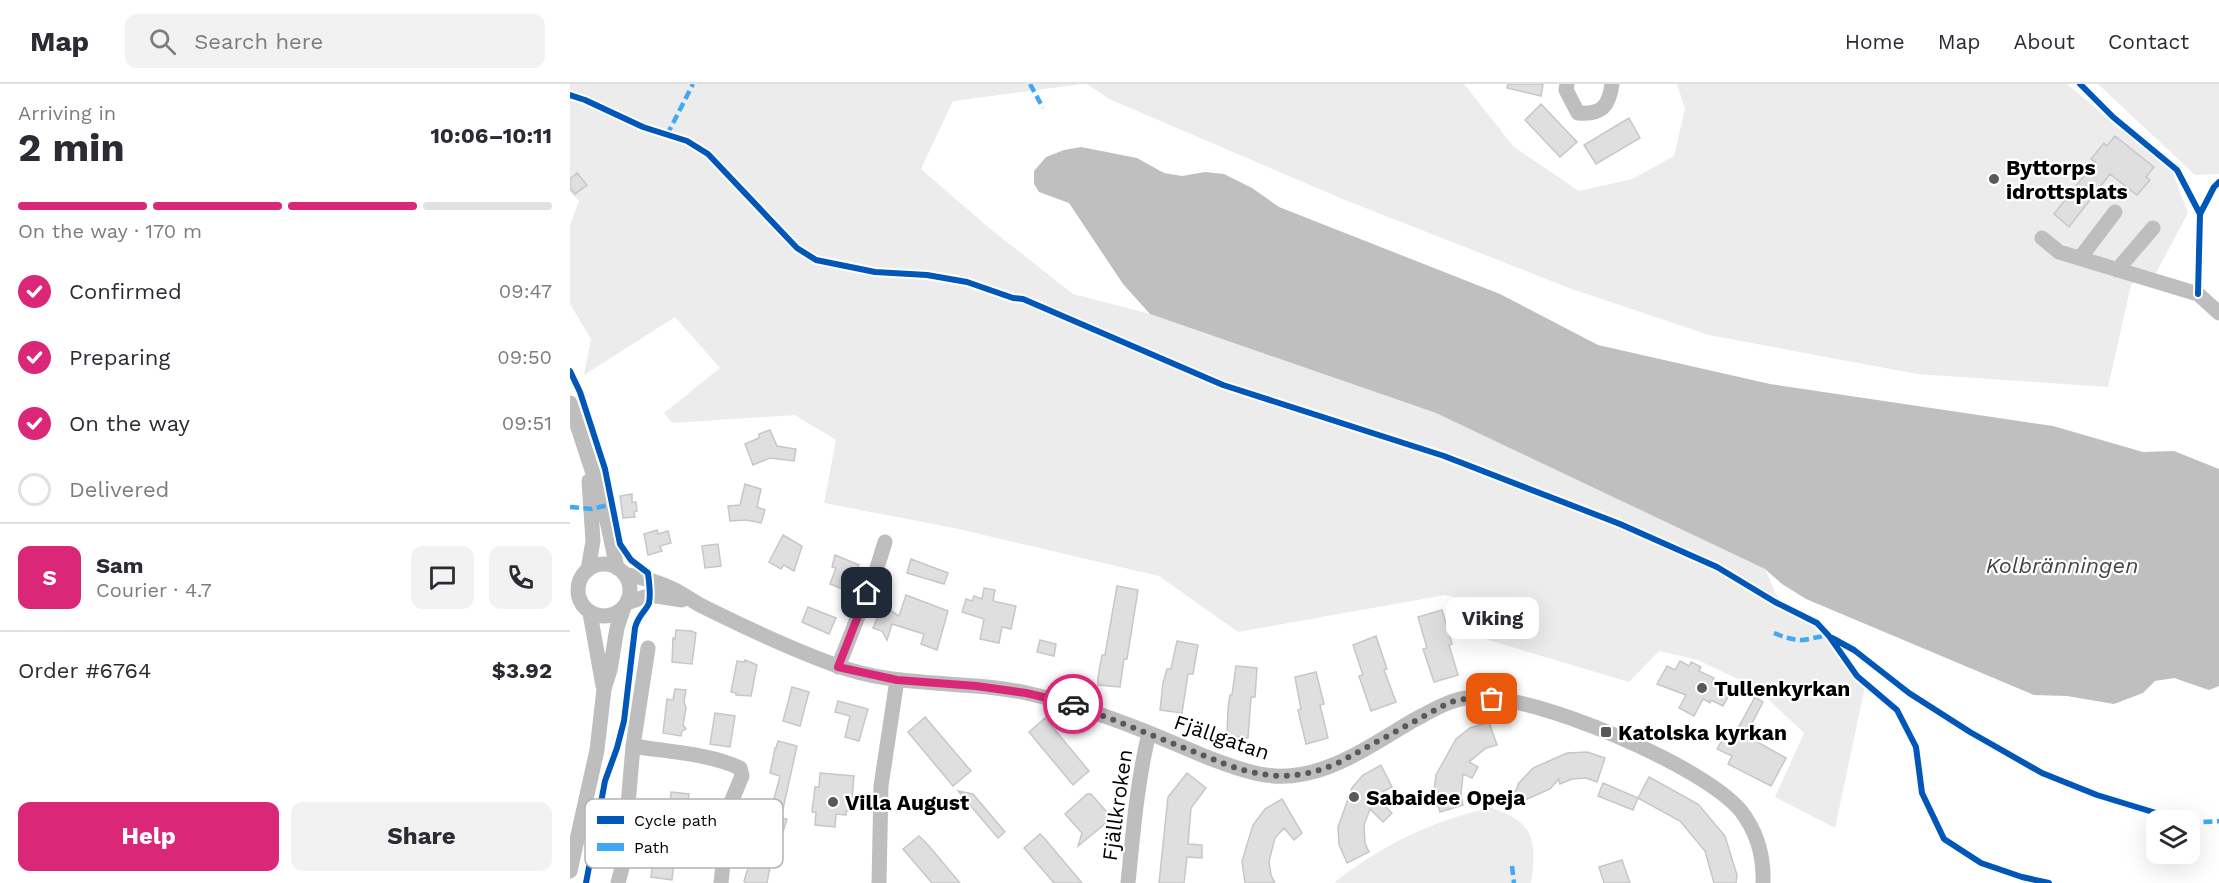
<!DOCTYPE html>
<meta charset="utf-8">
<style>
:root{--surface:#fff;--page:#f2f2f3;--text:#2b2b33;--muted:#7c7c81;--line:#e1e1e2;--accent:#db2777}
body{margin:0;font-family:"Work Sans",sans-serif;background:var(--page);color:var(--text);height:100vh;display:flex;flex-direction:column;font-size:22px;white-space:nowrap}
*{box-sizing:border-box;margin:0}
p{font-size:20px;color:var(--muted)}
.icon{flex:none;width:33px;height:33px;fill:none;stroke:currentColor;stroke-width:2;stroke-linecap:round;stroke-linejoin:round}
.map{position:relative;flex:1;overflow:hidden}
.side{display:flex;flex-direction:column;background:var(--surface);width:570px}
.side>*{flex:none}
.fabs{position:absolute;left:1576px;top:726px;display:grid;gap:12px}
.fabs a{display:grid;place-items:center;width:54px;height:54px;border-radius:12px;background:var(--surface);box-shadow:0 6px 24px #0002;font-size:30px}
.pin{position:absolute;display:grid;place-items:center;width:51px;height:51px;color:#fff;margin:-26px;border-radius:12px;box-shadow:0 3px 9px #0006}
.courier{position:absolute;display:grid;place-items:center;width:60px;height:60px;margin:-30px;border:4px solid #db2777;border-radius:50%;background:#fff;color:#222;box-shadow:0 2px 8px #0007}
.bubble{position:absolute;height:42px;border-radius:12px;background:var(--surface);box-shadow:0 6px 24px #0002;font-size:20px;font-weight:700;line-height:42px;text-align:center}
.overview em{font-style:normal;font-weight:700}
.overview div{display:flex;flex-direction:column-reverse}
.overview{display:flex;align-items:center;justify-content:space-between;height:102px;padding:0 18px}
h1{font-size:39px;font-weight:700;line-height:45px}
.bar{display:grid;grid-template-columns:repeat(4,1fr);gap:9px 6px;align-content:center;height:72px;padding:0 18px}
.bar i{height:8px;border-radius:4px;background:var(--line)}
.bar .current{background:var(--accent)}
.bar p{grid-column:span 4}
.line{display:flex;align-items:center;gap:15px;padding:0 18px;border-top:2px solid var(--line)}
.line div{flex:1}
.round{display:grid;place-items:center;flex:none;width:63px;height:63px;border-radius:12px;background:var(--page)}
ol{padding:0 18px;list-style:none}
li{display:flex;align-items:center;gap:18px;height:66px}
li p{margin-inline-start:auto}
li .icon{padding:6px;border-radius:50%;background:var(--accent);color:#fff;stroke-width:4}
li:last-child{color:var(--muted)}
li i{width:33px;height:33px;border:3px solid var(--line);border-radius:50%}
.primary-button{display:flex;gap:12px;margin-top:auto;padding:12px 18px}
.primary-button a{flex:1;height:69px;border-radius:12px;background:var(--accent);color:#fff;font-size:24px;font-weight:700;line-height:69px;text-align:center}
.primary-button a+a{background:var(--page);color:var(--text)}
header{display:flex;align-items:center;gap:36px;box-sizing:border-box;height:84px;padding:0 30px;background:var(--surface);border-bottom:2px solid var(--line)}
header strong{font-size:28px}
nav{display:flex;gap:33px;margin-inline-start:auto;font-size:21px}
.search{width:420px;height:54px;background:var(--page);display:flex;align-items:center;gap:15px;box-sizing:border-box;padding:0 21px;border-radius:12px;color:var(--muted);font-size:22px}
main{display:flex;flex:1;min-height:0}
.map>svg:first-child{display:block}
</style>
<header>
<strong>Map</strong>
<div class="search"><svg class="icon" aria-label="search" viewBox="0 0 24 24"><circle cx="10" cy="10" r="6"/><path d="M15 15l6 6"/></svg>Search here</div>
<nav><a>Home</a><a>Map</a><a>About</a><a>Contact</a></nav>
</header>
<main>
<section class="side">
<div class="overview"><div><h1>2 min</h1><p>Arriving in</p></div><em>10:06–10:11</em></div>
<div class="bar"><i class="current"></i><i class="current"></i><i class="current"></i><i></i><p>On the way · 170 m</p></div>
<ol>
<li><svg class="icon" aria-label="check" viewBox="0 0 24 24"><path d="M5 12l5 5 9-10"/></svg>Confirmed<p>09:47</p></li>
<li><svg class="icon" aria-label="check" viewBox="0 0 24 24"><path d="M5 12l5 5 9-10"/></svg>Preparing<p>09:50</p></li>
<li><svg class="icon" aria-label="check" viewBox="0 0 24 24"><path d="M5 12l5 5 9-10"/></svg>On the way<p>09:51</p></li>
<li><i></i>Delivered</li>
</ol>
<div class="line" style="height:108px"><b class="round" style="background:var(--accent);color:#fff">S</b><div><b>Sam</b><p>Courier · 4.7</p></div><a class="round"><svg class="icon" aria-label="chat" viewBox="0 0 24 24"><path d="M4 5h16v11H9l-5 4z"/></svg></a><a class="round"><svg class="icon" aria-label="phone" viewBox="0 0 24 24"><path d="M5 4h4l2 5-3 2q2 4 5 5l2-3 5 2v4C11 20 4 13 5 4z"/></svg></a></div>
<div class="line" style="height:78px"><div>Order #6764</div><b>$3.92</b></div>
<div class="primary-button"><a>Help</a><a>Share</a></div>
</section>
<div class="map">
<svg width="1649" height="799" viewBox="0 0 1649 799">
<rect width="100%" height="100%" fill="#fff"/>
<path fill="#ececec" d="M0,0H512L383,17L351,85L418,143L503,210L580,230L866,329L1195,485L1213,526L1257,550L1296,598L1265,744L1205,713L1234,649L1186,604L1128,576L1089,567L1059,598L915,555L914,520L875,511L668,548L589,492L384,444L254,419L266,356L225,331L102,339L94,329L150,284L105,233L14,291L21,255L0,220V141L9,117L0,108Z
M517,0H894L944,63L1009,107L1062,95L1104,72L1115,25L1107,0H1497L1602,87L1618,129L1586,189L1573,186L1561,201L1538,303L1347,290L1139,251L1002,205L775,116L539,15Z
M1528,0H1649V90L1625,91Z
M922,724C965,738 967,758 961,799H764C808,763 867,734 922,724Z"/>
<path fill="#bfbfbf" d="M511,63L567,74L594,89L612,92L635,88L654,90L682,104L709,123L930,210L1028,261L1200,300L1483,342L1573,368L1604,367L1649,385V602L1639,606L1604,594L1585,597L1573,609L1544,620L1497,612L1464,611L1236,515L1212,500L1195,485L866,329L580,230L553,200L499,119L469,108L464,100V87L476,73L494,66Z"/>
<path fill="#dfdfdf" stroke="#c7c7c7" stroke-width="1.5" d="M938,0H973L971,12L937,4Z
M971,20L1007,58L990,73L955,36Z
M1059,34L1070,54L1026,80L1014,61Z
M1545,52L1584,83L1576,93L1580,96L1567,111L1540,90L1499,143L1484,130L1525,78L1521,75L1534,59L1537,62Z
M7,89L17,101L5,110L0,104V95Z
M200,346L207,362L226,365L224,377L200,374L183,381L175,360L189,354V350Z
M175,400L191,405L187,423L195,426L191,439L176,436L160,437L158,422L170,421Z
M62,410V418H66L67,427L64,428L65,433L53,434L50,412Z
M87,446L88,450L98,447L101,459L90,462L92,467L78,471L74,450Z
M213,451L232,462L224,487L214,481L211,485L199,478Z
M148,460L151,482L135,484L132,462Z
M265,471L289,481L278,507L260,500L266,484L262,483Z
M341,475L378,489L374,500L337,489Z
M547,502L568,506L557,575H554L550,603L528,601V593L532,571H535Z
M414,504L425,506L423,517L446,522L441,545L432,543L429,559L410,555L414,535L392,528L396,515L402,517L404,512L412,515Z
M336,511L378,527L367,566L351,560L354,550L322,540L317,556L312,547L303,544L311,525L315,526L317,524L329,532Z
M238,523L266,534L259,550L232,538Z
M872,526L882,560L879,561L888,591L864,598L853,565L857,564L848,533Z
M106,546L121,547L126,549L122,580L102,578L103,554L105,555Z
M806,552L817,585L814,586L826,618L801,627L789,592L793,591L783,561Z
M470,556L486,560L484,572L467,568Z
M607,557L628,561L623,590H618L612,629L590,626L593,599L597,585H601Z
M175,576L187,581L181,612L166,611V609L161,608L167,577L175,578Z
M1110,577L1119,582L1121,578L1131,583L1129,587L1144,594L1142,598L1153,604L1152,607L1159,611L1153,622L1141,616L1140,619L1133,615L1124,632L1109,624L1116,611L1087,600L1097,582L1105,586Z
M666,582L687,584L685,613H681L678,654L657,652L658,625L660,611H662Z
M746,588L754,620L750,621L758,654L736,660L728,626L731,625L725,593Z
M222,603L239,608L230,642L213,637Z
M105,605L116,606L114,618L116,624L113,641L116,645L112,647L111,652L93,649L97,615L103,616Z
M1185,613L1193,618L1179,645L1184,647L1180,654L1216,674L1201,702L1158,680L1162,672L1147,665L1155,651L1162,655Z
M268,617L298,625L289,657L275,653L280,632L265,628Z
M145,629L165,632L160,663L140,660Z
M355,633L401,687L383,702L338,648Z
M475,634L519,687L503,701L459,648Z
M919,638L927,661L916,664L899,678L908,683L902,694L893,690L891,711L893,721L870,728L864,708L866,691L886,655L900,644Z
M208,657L227,662L211,734L217,735L214,745L211,744L208,754L191,750L197,729L200,730L210,692L200,689L205,664H206Z
M1017,668L1035,674L1027,698L1016,694L1002,695L990,700L989,695L980,705L948,719L942,716L949,699L963,684L997,669Z
M811,681L822,703L805,712L822,729L813,738L800,725L794,741L795,759L799,768L777,779L769,760L768,743L782,704L793,691Z
M250,689L284,692L281,727H276V731L266,730L265,743L245,741L246,728H242L245,703H249Z
M617,689L636,704L621,724L618,760L632,761V774L617,773L614,799H589L598,713Z
M1079,693L1128,720L1155,752L1167,791L1166,799H1144L1135,767L1110,737L1068,714L1063,726L1028,712L1033,699L1068,714Z
M388,707L403,710L435,748L428,754Z
M101,708L119,710L116,737L99,736Z
M517,710H521L541,733L536,739L508,762L512,749L495,730Z
M712,715L732,749L724,756L714,744L705,754L699,777L701,791L705,799H675L672,777L683,741L695,725Z
M470,750L475,755L512,799H484L454,764Z
M349,752L359,762L390,799H362L333,765Z
M85,762L106,764L102,796L81,793Z
M181,774L201,778L197,799H176L174,797Z
M1052,776L1060,799H1034L1029,783Z"/>
<g fill="none" stroke-linecap="round" stroke-linejoin="round">
<path stroke="#bebebe" stroke-width="15" d="M997,0L996,6L1008,29C1032,31 1039,22 1042,0
M1472,154L1489,168L1628,210L1649,229
M1510,174L1545,128
M1547,186L1583,144
M0,319L34,423L47,484
M8 506a26 26 0 1 1 52 0a26 26 0 1 1-52 0Z
M18,486L23,457L19,397
M54,490C70,493 87,497 103,505C112,509 121,516 130,521C174,543 219,564 265,581C328,605 397,595 461,610C501,619 539,633 577,648C612,662 648,680 685,689C744,704 796,664 844,636C863,626 882,614 904,613C964,610 1133,681 1171,727C1187,748 1194,773 1193,799
M57,519L80,511L112,516
M20,529L33,602
M268,583L306,487L315,458
M63,662C98,668 138,669 170,684L172,692L159,723L151,799
M0,787L27,666L34,605L40,586L47,544L54,523
M48,799L53,780L63,662L78,564
M309,799L311,702L327,596
M558,799C563,749 567,698 579,649"/>
<path stroke="#3fa9f5" stroke-width="4.5" stroke-dasharray="9 4.5" stroke-linecap="butt" d="M460,0L473,24
M97,51L123,0
M0,423L21,425L43,420
M1204,549C1214,553 1222,556 1233,556C1243,555 1252,550 1262,554
M1620,739L1649,737
M942,782L944,799"/>
<defs>
<path id="cycleway" d="M1510,0L1543,33L1607,86L1630,130
M0,11L15,16L73,43L117,57L138,70L227,164L246,176L305,188L357,191L397,198L443,214L453,215L653,301L874,372L1050,440L1147,483L1205,518L1247,539L1259,552L1287,592L1327,626L1346,663L1352,709L1374,755L1411,779L1452,793L1479,799
M1628,210L1630,130L1644,103L1649,98
M0,287L10,308L35,385L50,460L61,476L78,489C79,498 81,510 79,519C76,527 68,531 65,544L54,637L47,664L35,697L16,799
M1262,554L1284,566L1339,609L1400,648L1472,689L1527,711L1609,736"/>
</defs>
<use href="#cycleway" stroke="#fff" stroke-width="10"/>
<use href="#cycleway" stroke="#0057b8" stroke-width="6"/>
</g>
<g fill="none" stroke-linecap="round" stroke-linejoin="round">
<path stroke="#595959" stroke-width="6" stroke-dasharray="0 10.8" d="M503,620L660,682C701,695 726,696 766,680L880,618L905,613L922,615"/>
<path stroke="#db2777" stroke-width="8" d="M297,509L268,583L327,596L406,602L456,609L503,620"/>
</g>
<g fill="#595959" stroke="#fff" stroke-width="2">
<circle cx="1424" cy="95" r="6"/>
<circle cx="1132" cy="604" r="6"/>
<rect x="1030" y="642" width="12" height="12" rx="3"/>
<circle cx="784" cy="713" r="6"/>
<circle cx="263" cy="718" r="6"/>
</g>
<g text-anchor="middle" dominant-baseline="central" stroke-width="4.5" stroke-linejoin="round" paint-order="stroke">
<g font-size="21" font-weight="bold" fill="#000" stroke="#fff" text-anchor="start">
<text x="1436" y="83">Byttorps<tspan x="1436" dy="24">idrottsplats</tspan></text>
<text x="1144" y="604">Tullenkyrkan</text>
<text x="1048" y="648">Katolska kyrkan</text>
<text x="796" y="713">Sabaidee Opeja</text>
<text x="275" y="718">Villa August</text>
</g>
<g font-size="21" fill="#000" stroke="#fff">
<text transform="translate(652 653) rotate(19)">Fjällgatan</text>
<text transform="translate(547 721) rotate(-82)">Fjällkroken</text>
</g>
<g font-size="22" font-style="italic" fill="#444" stroke="#fff">
<text x="1492" y="481">Kolbränningen</text>
</g>
</g>
<rect x="15" y="715" width="198" height="69" rx="9" fill="#fff" stroke="#b2b2b2" stroke-width="1.5"/>
<rect x="27" y="732" width="27" height="8" fill="#0057b8"/>
<rect x="27" y="759" width="27" height="8" fill="#3fa9f5"/>
<g font-size="16" fill="#000">
<text x="64" y="742">Cycle path</text>
<text x="64" y="769">Path</text>
</g>
</svg>
<div class="fabs">
<a><svg class="icon" aria-label="layers" viewBox="0 0 24 24"><path d="M12 4l9 5-9 5-9-5zM3 14l9 5 9-5"/></svg></a>
</div>
<div class="pin" style="left:922px;top:615px;background:#ea580c"><svg class="icon" aria-label="bag" viewBox="0 0 24 24"><path d="M5 8h14l-1 12H6zM9 8a3 3 0 0 1 6 0"/></svg></div>
<div class="pin" style="left:297px;top:509px;background:#1f2937"><svg class="icon" aria-label="home" viewBox="0 0 24 24"><path d="M3 11l9-7 9 7M6 9v11h12V9"/></svg></div>
<div class="courier" style="left:503px;top:620px"><svg class="icon" aria-label="car" viewBox="0 0 24 24"><path d="M5 17H2v-5l4-1 3-4h7l3 4 3 1v5h-3M9 17h6M6 11h13"/><circle cx="7" cy="17" r="2"/><circle cx="17" cy="17" r="2"/></svg></div>
<div class="bubble" style="left:876px;top:513px;width:93px">Viking</div>
</div>
</main>
